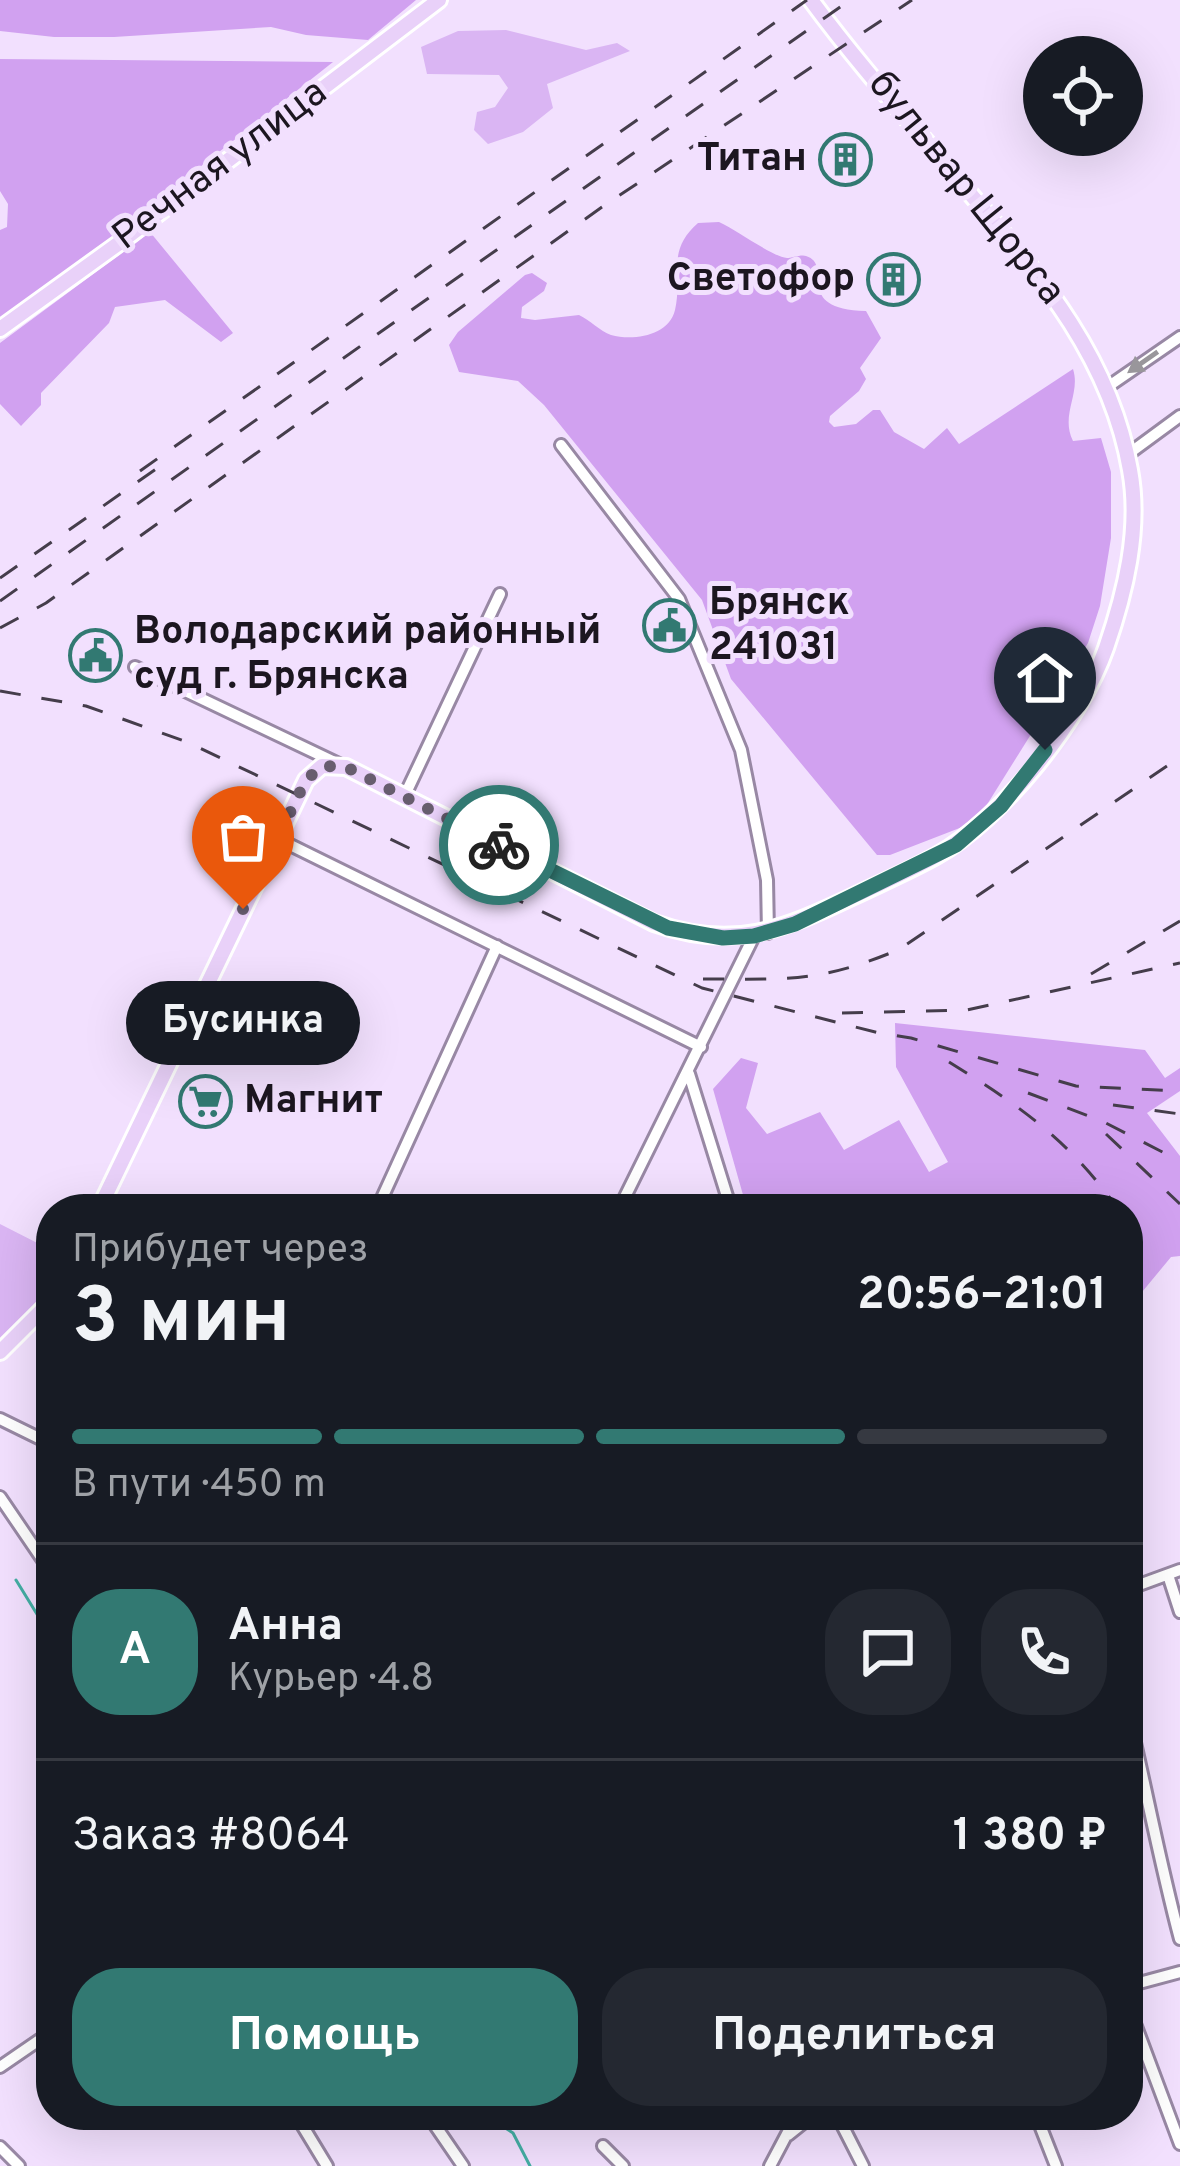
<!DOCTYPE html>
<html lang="ru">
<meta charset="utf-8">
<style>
:root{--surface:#171b24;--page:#242831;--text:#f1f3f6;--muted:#9ea1a6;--line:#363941;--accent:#327972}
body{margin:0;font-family:Overpass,sans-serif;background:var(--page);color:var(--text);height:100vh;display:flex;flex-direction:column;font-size:45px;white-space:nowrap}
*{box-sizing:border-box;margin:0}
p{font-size:39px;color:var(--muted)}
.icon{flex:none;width:66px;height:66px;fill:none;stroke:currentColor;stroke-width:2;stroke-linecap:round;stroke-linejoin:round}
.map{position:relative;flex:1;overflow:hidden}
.sheet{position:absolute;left:36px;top:1194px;width:1107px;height:936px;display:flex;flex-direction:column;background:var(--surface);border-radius:48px;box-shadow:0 12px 48px #0002}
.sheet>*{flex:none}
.tools{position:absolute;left:1023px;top:36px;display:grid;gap:24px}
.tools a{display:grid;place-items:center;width:120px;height:120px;border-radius:50%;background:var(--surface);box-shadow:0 12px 48px #0002;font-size:60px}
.pin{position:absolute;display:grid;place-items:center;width:102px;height:102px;color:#fff;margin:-123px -51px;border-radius:50% 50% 50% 0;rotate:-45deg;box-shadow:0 0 12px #0007}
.pin .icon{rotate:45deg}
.courier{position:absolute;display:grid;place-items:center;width:120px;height:120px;margin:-60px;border:9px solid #327972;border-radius:50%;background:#fff;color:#222;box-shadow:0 3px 15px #0007}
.bubble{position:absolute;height:84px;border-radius:42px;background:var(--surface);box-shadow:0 12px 48px #0002;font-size:39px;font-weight:700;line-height:84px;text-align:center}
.overview em{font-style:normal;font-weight:700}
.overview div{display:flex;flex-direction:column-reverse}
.overview{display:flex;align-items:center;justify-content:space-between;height:204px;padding:0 36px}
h1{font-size:78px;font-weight:700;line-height:90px}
.bar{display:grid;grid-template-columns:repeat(4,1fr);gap:18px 12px;align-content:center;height:144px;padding:0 36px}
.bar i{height:15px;border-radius:9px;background:var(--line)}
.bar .on{background:var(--accent)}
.bar p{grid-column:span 4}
.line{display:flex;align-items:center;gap:30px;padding:0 36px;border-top:3px solid var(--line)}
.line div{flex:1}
.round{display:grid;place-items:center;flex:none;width:126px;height:126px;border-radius:48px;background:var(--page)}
.cta{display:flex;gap:24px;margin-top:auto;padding:24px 36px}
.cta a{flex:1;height:138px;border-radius:48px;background:var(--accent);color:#fff;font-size:48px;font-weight:700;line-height:138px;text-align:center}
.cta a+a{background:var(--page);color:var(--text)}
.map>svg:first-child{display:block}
</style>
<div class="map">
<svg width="1180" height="2166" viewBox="0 0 1180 2166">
<rect width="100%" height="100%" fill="#f2e0fe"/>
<path fill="#dab5f3" d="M506,30L586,50L617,43L630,51L547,84L553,108L523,132L488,144L474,130L477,112L495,107L508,88L499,75L427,74L421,47L458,31Z
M0,1224L51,1250C51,1296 33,1314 0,1343Z"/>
<path fill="#d1a1f0" d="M0,0H416L368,40L306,35L271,27L114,37H54L0,31Z
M0,59L333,62L0,325V230L7,227L8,204L0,191Z
M719,222C737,230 771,256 787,258C791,258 802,254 806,256C835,265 791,309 866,311L881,338L860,368L866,379L859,391L830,416L829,422L834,427L856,424L873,410H880L894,432L924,449L947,428L959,444L1073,369C1081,394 1060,415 1073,441L1101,438L1111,472V538L1100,606L1088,643L983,811L970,824L890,855H877L731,679L702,600L544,405L518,381L459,372L449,345L458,332L525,275L532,273L547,283L544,291L522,307L521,318L535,320L579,315C590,320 600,331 611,335C633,341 669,336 675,310C683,276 665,252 698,223Z
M150,232L233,333L221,342L165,300L115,307L109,323L41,393V405L21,426L0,404V343Z
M895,1023L1145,1050L1165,1078L1180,1068V1091L1147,1113L1180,1156V1256L1171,1257L1128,1309V1209H747L713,1089L741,1058L758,1063L746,1108L767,1134L820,1112L844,1150L899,1120L929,1172L948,1162L896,1067Z"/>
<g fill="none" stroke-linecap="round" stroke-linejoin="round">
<path stroke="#44aea4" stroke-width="3" d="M16,1580L51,1637
M485,2115L513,2133L530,2166"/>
<defs>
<path id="minor" d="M1106,388L1180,337
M561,445L679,599L741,750L767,880L768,933
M1127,455L1180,416
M135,667L343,766
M404,797L500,594
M276,838L701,1047
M689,1074L731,1209
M377,1209L497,946
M619,1209L754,936
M0,1419L51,1444
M0,1497L51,1572
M1168,1575L1180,1612
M1128,1589L1180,1570
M1128,1712C1146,1788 1160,1864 1180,1939
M1128,1986L1180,1972
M1128,2005L1180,2144
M0,2067L51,2032
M296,2115L327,2166
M428,2115L463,2166
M837,2115L863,2166
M1036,2115L1056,2166
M788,2135L813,2115
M603,2146L623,2166
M0,2147L19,2166
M770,2166L797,2115"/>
<path id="major" d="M0,329L122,241L439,0
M99,1209L306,780L322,766L346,767L654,923C733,951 782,930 854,896C881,883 909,871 936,856C1002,819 1081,720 1106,648C1125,593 1141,529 1130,470C1111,360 1043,279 973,197C919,132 861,68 811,0
M0,1352L51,1301"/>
</defs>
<use href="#minor" stroke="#9888a4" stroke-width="16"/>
<use href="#major" stroke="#fff" stroke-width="20"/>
<use href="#minor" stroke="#fff" stroke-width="10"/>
<use href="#major" stroke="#e9d1f9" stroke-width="14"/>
<path stroke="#453d4b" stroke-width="3" stroke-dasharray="21 21" stroke-linecap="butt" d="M140,471L807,0
M0,578L159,467
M0,601L850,0
M0,628L46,603L602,207L912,0
M0,691L86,706L187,742L702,988L879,1033L911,1038L1076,1086L1180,1091
M1091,974L1180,921
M703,979C787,979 820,983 900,949L1180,757
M842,1013L967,1010L1180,963
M949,1062C1019,1105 1070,1141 1118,1209
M1028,1093L1102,1121L1180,1161
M1113,1105L1180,1114
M1106,1134L1180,1204"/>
</g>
<defs><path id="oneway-solid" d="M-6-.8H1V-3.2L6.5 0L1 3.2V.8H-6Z" transform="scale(3)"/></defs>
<use fill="#99969b" href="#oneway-solid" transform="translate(1143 362) rotate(145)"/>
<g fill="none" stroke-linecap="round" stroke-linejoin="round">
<path stroke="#675d6e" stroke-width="12" stroke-dasharray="0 21.6" d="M243,909L306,780L322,766L346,767L499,845"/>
<path stroke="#327972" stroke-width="15" d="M499,845L668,928L723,938L754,936L795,924L956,845L1001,806L1045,750"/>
</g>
<defs>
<symbol id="building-ring" viewBox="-11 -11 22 22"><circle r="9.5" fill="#f2e0fe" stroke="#327972" stroke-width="1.5"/><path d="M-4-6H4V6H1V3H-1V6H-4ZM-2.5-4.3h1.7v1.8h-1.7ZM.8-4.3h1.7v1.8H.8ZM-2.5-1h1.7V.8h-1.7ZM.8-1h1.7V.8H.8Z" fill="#327972"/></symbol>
<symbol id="civic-ring" viewBox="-11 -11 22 22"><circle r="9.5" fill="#f2e0fe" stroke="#327972" stroke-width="1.5"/><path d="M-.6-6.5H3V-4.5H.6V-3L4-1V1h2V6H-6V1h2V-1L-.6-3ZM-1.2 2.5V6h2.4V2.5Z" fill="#327972"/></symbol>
<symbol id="supermarket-ring" viewBox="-11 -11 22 22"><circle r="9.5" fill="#f2e0fe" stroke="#327972" stroke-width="1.5"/><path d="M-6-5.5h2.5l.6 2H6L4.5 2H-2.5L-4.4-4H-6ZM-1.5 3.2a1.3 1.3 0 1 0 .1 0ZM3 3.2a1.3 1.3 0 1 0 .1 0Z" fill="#327972"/></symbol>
</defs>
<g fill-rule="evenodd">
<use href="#building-ring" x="816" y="130" width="59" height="59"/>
<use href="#building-ring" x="864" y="250" width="59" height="59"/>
<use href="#civic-ring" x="640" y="596" width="59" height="59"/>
<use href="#civic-ring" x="66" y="626" width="59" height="59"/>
<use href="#supermarket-ring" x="176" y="1072" width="59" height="59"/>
</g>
<g text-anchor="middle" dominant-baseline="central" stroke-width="10" stroke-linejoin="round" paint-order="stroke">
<g font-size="39" font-weight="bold" fill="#1c1620" stroke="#f2e0fe" text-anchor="start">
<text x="807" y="160" text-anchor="end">Титан</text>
<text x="855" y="280" text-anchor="end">Светофор</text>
<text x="709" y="604">Брянск<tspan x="709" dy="45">241031</tspan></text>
<text x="134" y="633">Володарский районный<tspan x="134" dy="45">суд г. Брянска</tspan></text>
<text x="244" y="1102">Магнит</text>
</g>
<g font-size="39" fill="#1c1620" stroke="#f2e0fe">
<text transform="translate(221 166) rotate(-37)">Речная улица</text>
<text transform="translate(965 189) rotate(51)">бульвар Щорса</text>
</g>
</g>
</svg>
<div class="tools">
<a><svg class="icon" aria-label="locate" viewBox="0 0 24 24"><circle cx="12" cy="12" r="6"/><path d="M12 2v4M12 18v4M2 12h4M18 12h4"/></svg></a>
</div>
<div class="pin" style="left:243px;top:909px;background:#ea580c"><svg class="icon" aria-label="bag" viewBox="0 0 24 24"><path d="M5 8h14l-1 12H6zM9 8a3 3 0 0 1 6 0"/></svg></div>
<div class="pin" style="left:1045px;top:750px;background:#1f2937"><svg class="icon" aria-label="home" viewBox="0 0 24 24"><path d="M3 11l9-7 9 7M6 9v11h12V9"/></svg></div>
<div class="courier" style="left:499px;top:845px"><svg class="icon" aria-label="bike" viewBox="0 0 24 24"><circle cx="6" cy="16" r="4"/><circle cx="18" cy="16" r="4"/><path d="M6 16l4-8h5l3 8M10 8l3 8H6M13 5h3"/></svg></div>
<div class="bubble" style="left:126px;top:981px;width:234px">Бусинка</div>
<section class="sheet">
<div class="overview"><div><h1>3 мин</h1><p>Прибудет через</p></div><em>20:56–21:01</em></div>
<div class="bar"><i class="on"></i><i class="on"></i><i class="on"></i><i></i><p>В пути · 450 m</p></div>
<div class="line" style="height:216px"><b class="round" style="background:var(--accent);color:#fff">А</b><div><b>Анна</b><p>Курьер · 4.8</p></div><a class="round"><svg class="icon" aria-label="chat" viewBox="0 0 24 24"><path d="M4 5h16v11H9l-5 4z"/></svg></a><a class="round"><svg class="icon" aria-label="phone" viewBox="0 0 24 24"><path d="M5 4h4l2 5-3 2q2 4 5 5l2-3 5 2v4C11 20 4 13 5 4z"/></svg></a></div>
<div class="line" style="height:156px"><div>Заказ #8064</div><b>1 380 ₽</b></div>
<div class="cta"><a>Помощь</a><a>Поделиться</a></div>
</section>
</div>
